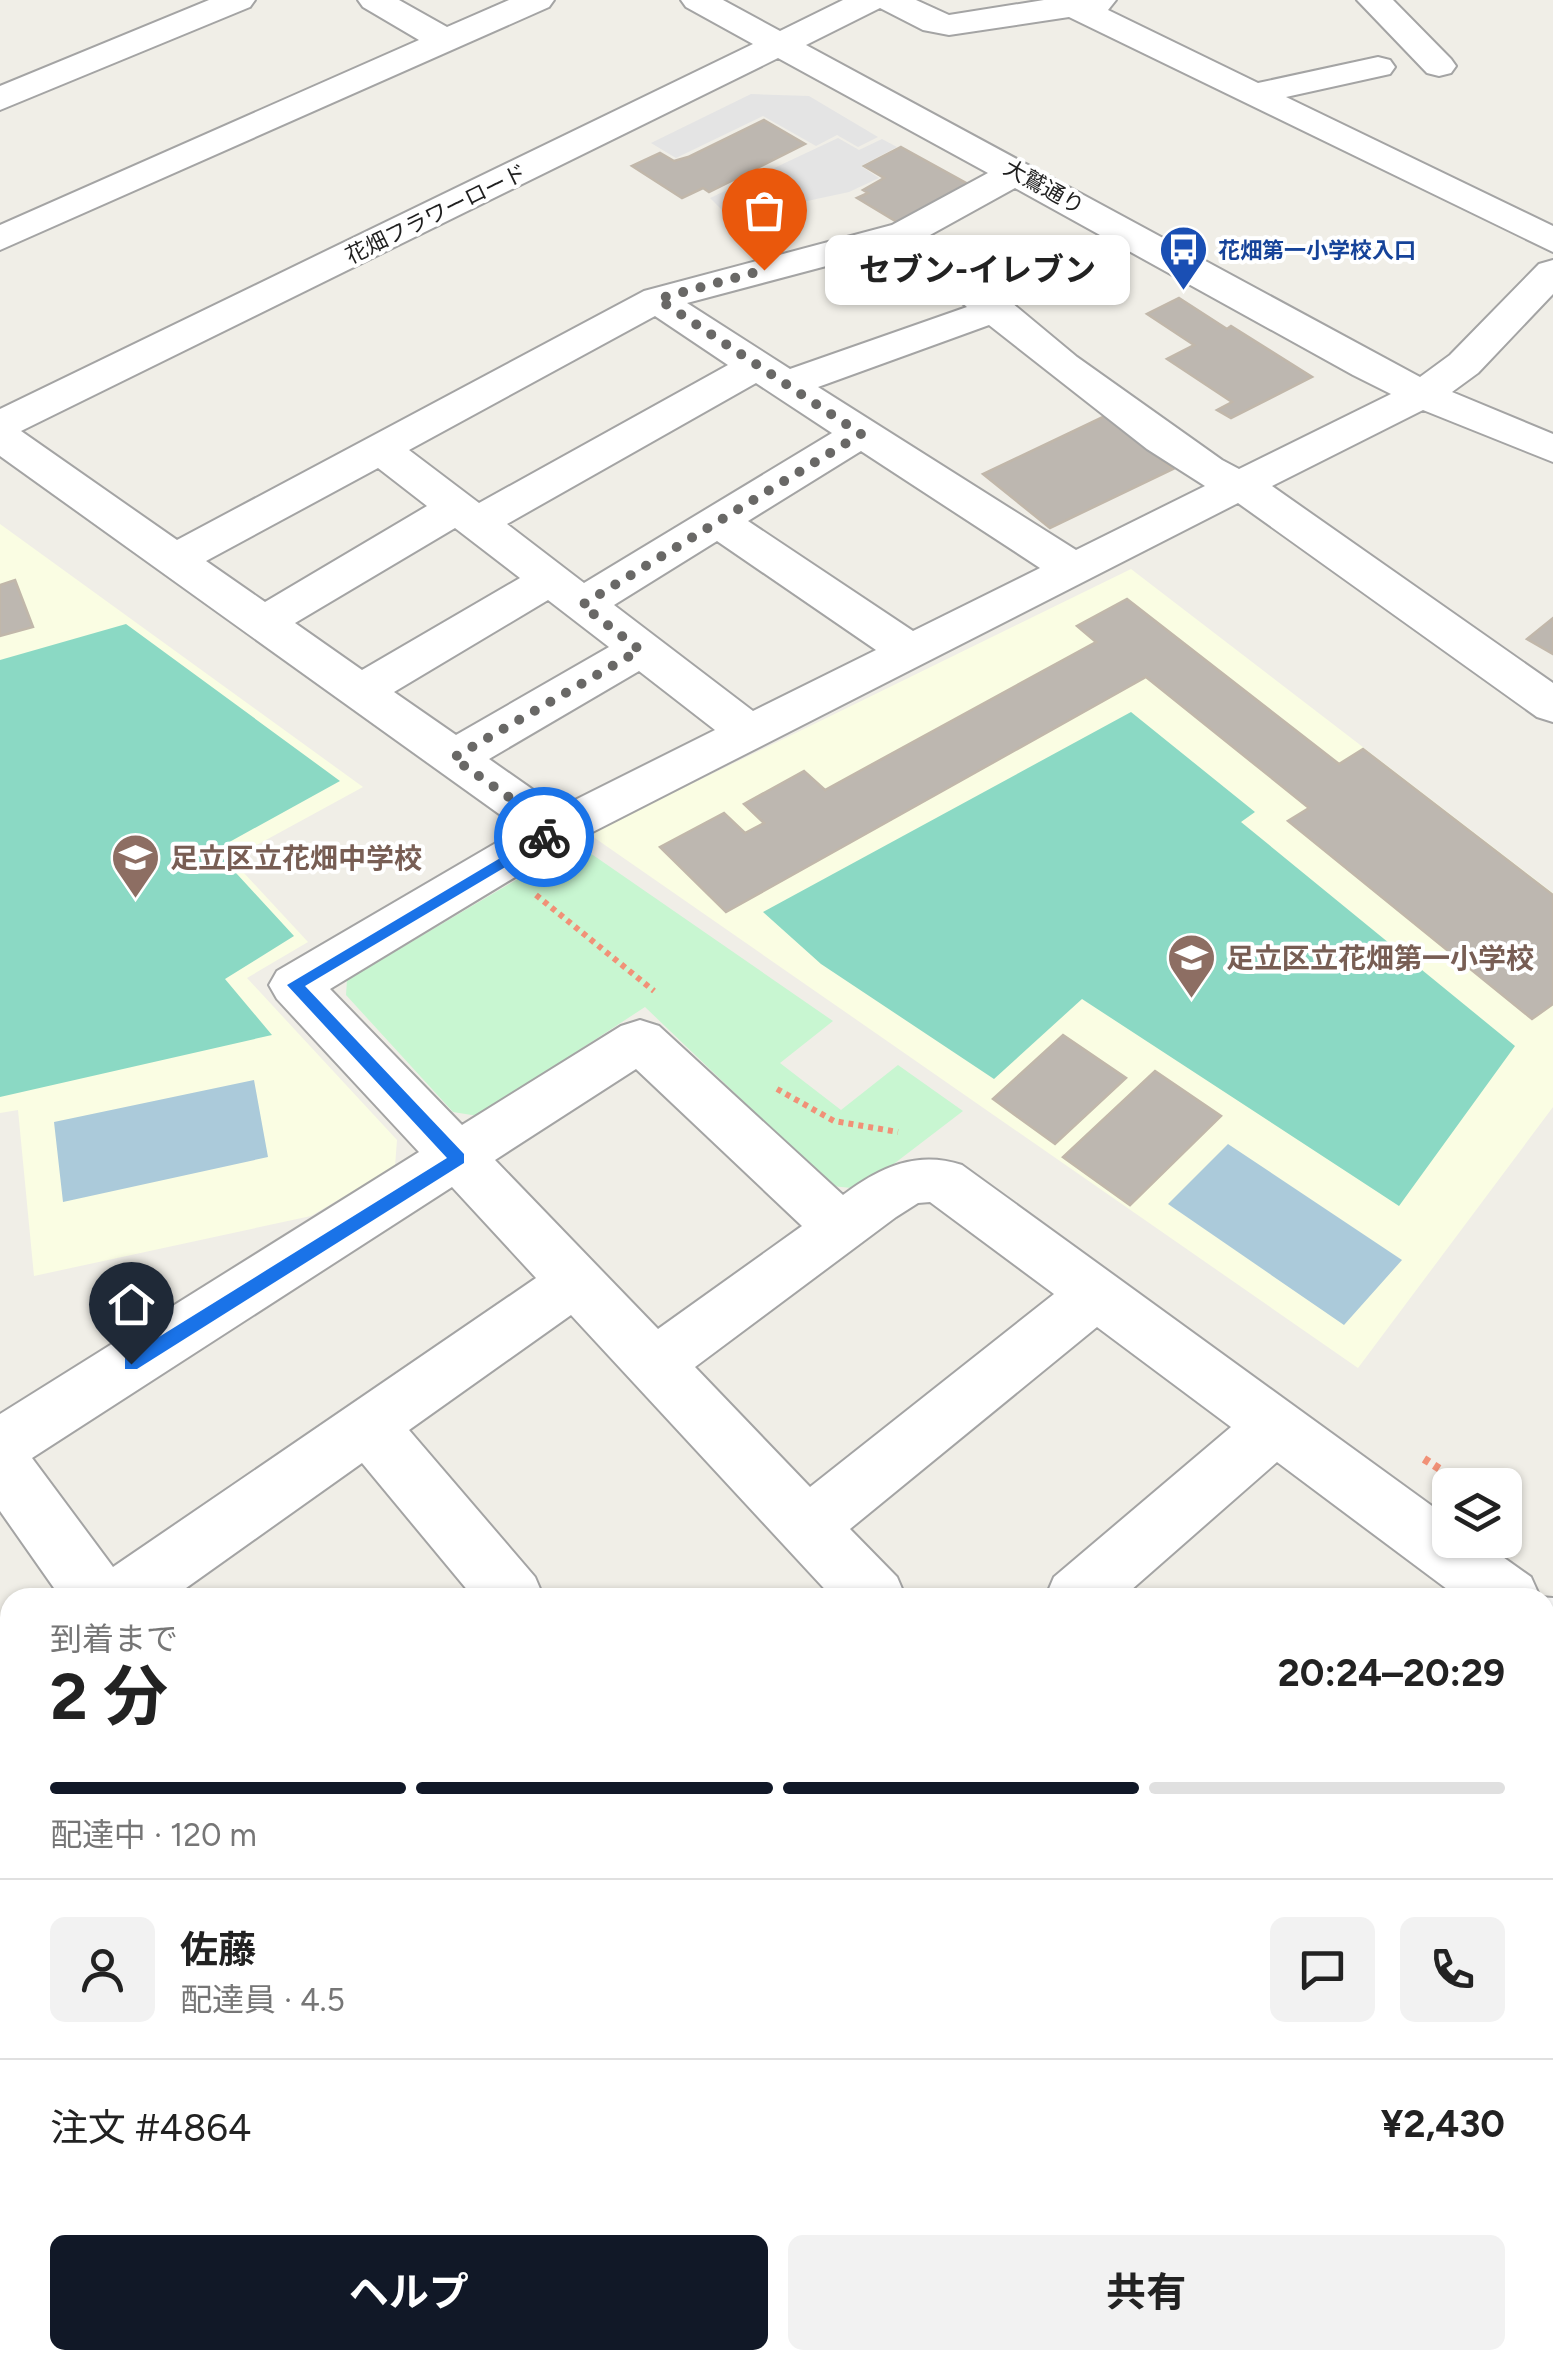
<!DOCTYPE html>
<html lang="ja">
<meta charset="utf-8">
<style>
:root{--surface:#fff;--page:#f2f2f2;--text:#222;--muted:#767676;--line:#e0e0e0;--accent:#111827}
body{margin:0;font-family:Figtree,"Noto Sans JP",sans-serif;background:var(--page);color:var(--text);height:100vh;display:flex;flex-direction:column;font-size:38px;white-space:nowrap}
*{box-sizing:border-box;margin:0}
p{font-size:32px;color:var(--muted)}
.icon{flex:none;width:55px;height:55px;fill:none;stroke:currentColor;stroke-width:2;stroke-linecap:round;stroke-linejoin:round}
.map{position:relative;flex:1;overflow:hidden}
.sheet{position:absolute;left:0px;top:1588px;width:1555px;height:782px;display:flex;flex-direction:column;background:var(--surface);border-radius:30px 30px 0 0;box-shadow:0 2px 8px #0004}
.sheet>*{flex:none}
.controls{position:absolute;left:1432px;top:1468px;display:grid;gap:20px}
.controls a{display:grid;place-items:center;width:90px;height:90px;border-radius:15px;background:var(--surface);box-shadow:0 2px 8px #0004;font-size:50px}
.pin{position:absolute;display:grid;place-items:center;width:85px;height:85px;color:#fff;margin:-102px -42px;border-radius:50% 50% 50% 0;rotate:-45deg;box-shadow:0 0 10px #0007}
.pin .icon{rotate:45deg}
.courier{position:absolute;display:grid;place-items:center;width:100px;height:100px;margin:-50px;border:8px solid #1a73e8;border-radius:50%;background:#fff;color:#222;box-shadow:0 2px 12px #0007}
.bubble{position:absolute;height:70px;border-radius:15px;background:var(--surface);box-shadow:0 2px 8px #0004;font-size:32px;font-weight:700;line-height:70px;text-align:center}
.head em{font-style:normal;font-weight:700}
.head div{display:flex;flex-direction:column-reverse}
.head{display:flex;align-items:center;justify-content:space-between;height:170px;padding:0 50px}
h1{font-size:65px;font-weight:700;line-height:75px}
.bar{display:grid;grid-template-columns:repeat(4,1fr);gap:15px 10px;align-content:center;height:120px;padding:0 50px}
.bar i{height:12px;border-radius:8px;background:var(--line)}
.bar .current{background:var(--accent)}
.bar p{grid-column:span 4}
.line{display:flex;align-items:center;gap:25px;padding:0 50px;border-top:2px solid var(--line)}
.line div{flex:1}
.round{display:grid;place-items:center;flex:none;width:105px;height:105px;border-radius:15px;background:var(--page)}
.action{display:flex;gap:20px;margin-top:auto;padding:20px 50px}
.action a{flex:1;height:115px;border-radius:15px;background:var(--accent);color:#fff;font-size:40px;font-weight:700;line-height:115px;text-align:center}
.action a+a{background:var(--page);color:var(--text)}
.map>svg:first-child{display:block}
</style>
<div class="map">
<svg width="1553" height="2368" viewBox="0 0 1553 2368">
<rect width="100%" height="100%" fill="#f0eee7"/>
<path fill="#fafde3" d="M0,524L363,787L231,859L308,942L247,978L397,1140L395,1166L311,1216L34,1276L18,1110L0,1113Z
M1131,569L1553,893V1107L1358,1368L589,834Z
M1553,2204V2368H1406L1413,2360H1545V2213Z"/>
<path fill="#c8f6d1" d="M577,844L833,1021L780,1063L841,1110L898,1065L963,1111L861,1189L832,1186L645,1007L478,1116L453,1112L346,995L347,980Z"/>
<path fill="#8bd9c4" d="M126,624L340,781L215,850L294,936L225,979L272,1035L0,1097V660Z
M1131,712L1255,812L1241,822L1515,1046L1399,1206L1082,999L994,1079L821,964L763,912Z"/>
<path fill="#e4e4e4" d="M751,94L809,96L878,137L858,147L837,135L816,146L763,116L676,158L651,143Z
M838,138L859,150L882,139L897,147L861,166L879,178L849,192L784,206L787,212L739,227L710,198Z"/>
<path fill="#abcada" d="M254,1080L268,1157L63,1202L54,1122Z
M1228,1144L1402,1260L1344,1325L1168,1204Z"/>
<path fill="#bdb7b0" stroke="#c1b7aa" stroke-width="2.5" d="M764,120L805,144L709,192L703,188L682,198L632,166L660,153L674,161L688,157Z
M901,147L968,184L897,222L857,198L868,193L863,190L884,178L864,166Z
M1179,298L1227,329L1231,326L1312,377L1231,418L1217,410L1232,402L1167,359L1194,345L1147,314Z
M1105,416L1173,469L1050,528L983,474Z
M15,580L33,627L0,636V585Z
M1127,599L1339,764L1363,749L1553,895V1004L1532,1019L1288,821L1309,808L1146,677L726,912L660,847L724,813L745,833L764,823L744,804L804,771L825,790L1096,642L1077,626Z
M1553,618V654L1527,639Z
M1063,1035L1126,1078L1055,1144L993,1099Z
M1155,1071L1221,1116L1130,1205L1063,1157Z"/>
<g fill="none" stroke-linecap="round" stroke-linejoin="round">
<defs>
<path id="minor" d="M209,0H255L250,7L0,110V86Z
M358,0H399L447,27L509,0H554L549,7L0,250V225L419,40L363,7Z
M681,0H723L780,31L843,0H916L949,15L1044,0H1116L1108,10L1258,83L1378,57L1390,60L1395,67L1390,74L1286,97L1553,226V252L1069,17L949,35L923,30L880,8L806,45L1420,377L1450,355L1539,264L1553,260V294L1478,373L1452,392L1553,434V462L1423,410L1272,486L1553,683V722L1537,717L1238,503L573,842L330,989L462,1125L621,1026L640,1020L659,1026L843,1195C880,1167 917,1150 962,1165L1450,1519V1540H1479L1531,1577L1540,1597L1553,1598V1715L1545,1719V1598H1459L1277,1462L1122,1598H1045L1054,1577L1231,1427L1097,1327L850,1529L897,1577L906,1598H833L571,1315L409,1430L535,1577L544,1598H474L362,1463L172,1598H61L0,1511V1414L419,1152L277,999L269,985L277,971L520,829L0,456V409L753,44L686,7ZM778,58L988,173L892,225L644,291L177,540L21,431ZM1015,188L1353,375L1391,394L1239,469L1222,460L1077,357L930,235ZM898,247L967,307L790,369L687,303ZM655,316L728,365L479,503L409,450ZM989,325L1147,449L1205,486L1076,550L818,387ZM756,383L832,433L584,583L507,524ZM861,451L1040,568L913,631L748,521ZM378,468L427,506L265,602L206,561ZM455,528L520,578L362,670L295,623ZM717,541L876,650L753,711L614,605ZM548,600L609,647L456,735L394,692ZM639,671L715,730L559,808L489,759ZM636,1069L802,1226L658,1329L495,1160ZM452,1187L536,1278L113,1567L32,1458ZM930,1202L1054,1294L810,1487L695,1367L896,1217L918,1203Z
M1357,0H1393L1451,59L1456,66L1451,73L1439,76L1427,73Z
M0,2065L10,2069V2201L0,2205Z
M139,2360H222L219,2368H136Z
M616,2360H695L698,2368H619Z
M820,2360H901L898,2368H817Z
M1068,2360H1149L1152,2368H1071Z"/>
</defs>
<use href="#minor" stroke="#a4a4a4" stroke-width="4"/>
<path stroke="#f19177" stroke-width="6" stroke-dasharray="5 5" stroke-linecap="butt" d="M536,895L654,991
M777,1089L834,1121L898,1132"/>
<path stroke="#f19177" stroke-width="8" stroke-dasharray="6 6" stroke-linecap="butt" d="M1424,1459L1465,1485"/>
<use href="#minor" fill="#fff" fill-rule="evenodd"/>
</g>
<path fill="#1a73e8" d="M544,832L551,837L549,841L305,986L464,1154V1163L137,1369H125V1358L447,1158L287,985Z"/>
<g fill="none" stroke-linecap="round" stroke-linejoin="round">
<path stroke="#696866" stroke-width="10" stroke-dasharray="0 18" d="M544,837L556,830L453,758L640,650L582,605L861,434L658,299L764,270"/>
</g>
<defs>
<symbol id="bus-pin" viewBox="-11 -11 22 30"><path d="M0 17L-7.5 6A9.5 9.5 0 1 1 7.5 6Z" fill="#1a4fb4" stroke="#fff"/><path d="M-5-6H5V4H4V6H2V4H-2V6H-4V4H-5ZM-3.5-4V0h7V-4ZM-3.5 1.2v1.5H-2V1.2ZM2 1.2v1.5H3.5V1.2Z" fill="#fff"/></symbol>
<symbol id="school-pin" viewBox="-11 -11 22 30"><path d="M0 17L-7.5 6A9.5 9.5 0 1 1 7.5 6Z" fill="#8d6e63" stroke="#fff"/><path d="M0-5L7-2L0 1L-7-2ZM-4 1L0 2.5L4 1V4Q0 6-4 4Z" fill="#fff"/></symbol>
</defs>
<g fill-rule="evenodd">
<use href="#bus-pin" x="1156" y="222" width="55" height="75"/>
<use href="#school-pin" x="108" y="830" width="55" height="75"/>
<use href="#school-pin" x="1164" y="930" width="55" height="75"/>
</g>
<g text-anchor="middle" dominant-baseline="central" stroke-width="8" stroke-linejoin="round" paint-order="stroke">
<g font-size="22" fill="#202020" stroke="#fff">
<text transform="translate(1044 187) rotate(29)">大鷲通り</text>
<text transform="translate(436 214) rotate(-26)">花畑フラワーロード</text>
</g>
<g font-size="22" font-weight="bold" fill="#164399" stroke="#fff" text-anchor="start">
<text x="1218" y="250">花畑第一小学校入口</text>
</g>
<g font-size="28" font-weight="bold" fill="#785e54" stroke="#fff" text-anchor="start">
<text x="170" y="858">足立区立花畑中学校</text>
<text x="1226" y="958">足立区立花畑第一小学校</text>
</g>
</g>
</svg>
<div class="controls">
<a><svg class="icon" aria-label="layers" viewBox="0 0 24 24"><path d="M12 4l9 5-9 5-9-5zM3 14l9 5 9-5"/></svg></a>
</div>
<div class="pin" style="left:764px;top:270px;background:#ea580c"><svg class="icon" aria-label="bag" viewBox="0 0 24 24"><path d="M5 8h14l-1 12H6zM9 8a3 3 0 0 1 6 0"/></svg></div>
<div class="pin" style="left:131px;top:1364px;background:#1f2937"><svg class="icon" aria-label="home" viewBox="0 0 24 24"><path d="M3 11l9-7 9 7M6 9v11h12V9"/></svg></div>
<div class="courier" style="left:544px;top:837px"><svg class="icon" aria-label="bike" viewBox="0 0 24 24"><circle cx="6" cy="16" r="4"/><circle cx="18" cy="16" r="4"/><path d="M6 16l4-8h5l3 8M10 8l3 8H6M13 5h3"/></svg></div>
<div class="bubble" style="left:825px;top:235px;width:305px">セブン-イレブン</div>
<section class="sheet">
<div class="head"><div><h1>2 分</h1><p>到着まで</p></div><em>20:24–20:29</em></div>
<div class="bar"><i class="current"></i><i class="current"></i><i class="current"></i><i></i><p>配達中 · 120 m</p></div>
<div class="line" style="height:180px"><a class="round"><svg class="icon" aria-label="person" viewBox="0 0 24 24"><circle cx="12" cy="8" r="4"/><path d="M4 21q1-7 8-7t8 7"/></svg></a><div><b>佐藤</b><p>配達員 · 4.5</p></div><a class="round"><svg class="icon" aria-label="chat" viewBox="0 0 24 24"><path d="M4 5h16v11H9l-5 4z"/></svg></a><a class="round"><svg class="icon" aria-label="phone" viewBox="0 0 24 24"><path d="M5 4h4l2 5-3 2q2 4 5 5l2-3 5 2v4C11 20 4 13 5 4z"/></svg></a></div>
<div class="line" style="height:130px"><div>注文 #4864</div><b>¥2,430</b></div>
<div class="action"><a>ヘルプ</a><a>共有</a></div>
</section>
</div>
